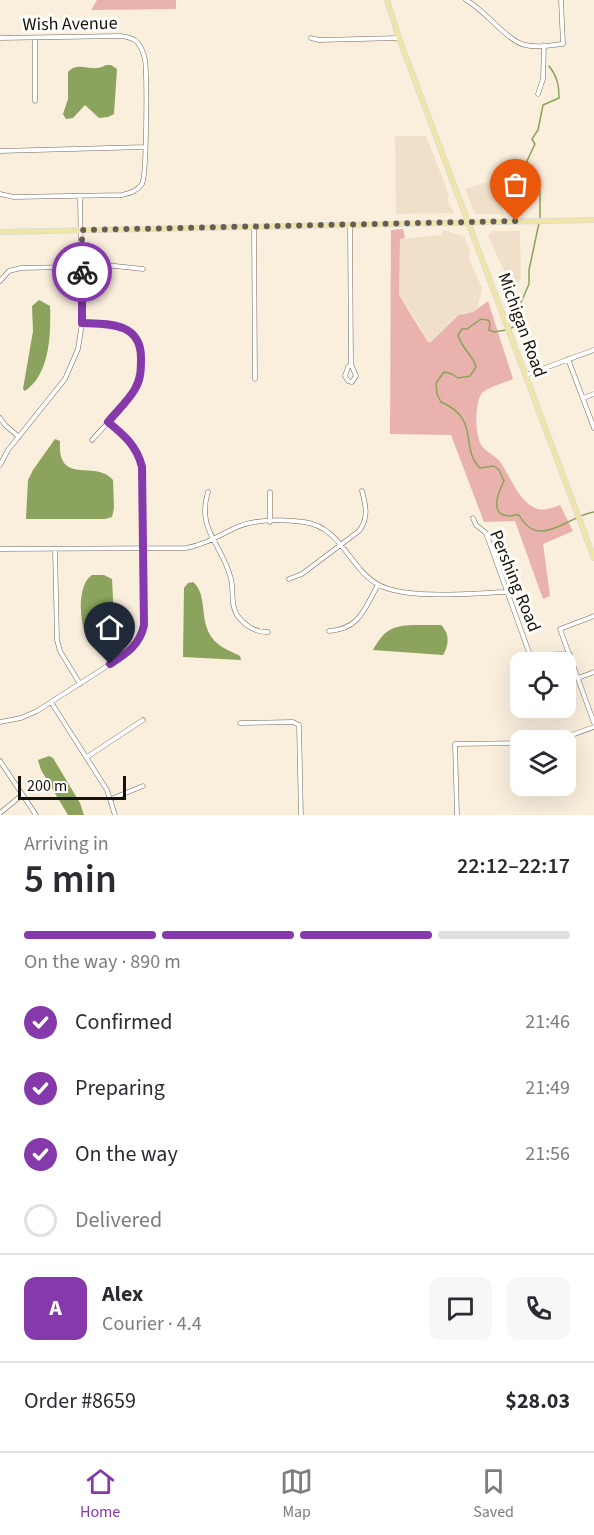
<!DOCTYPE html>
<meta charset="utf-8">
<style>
:root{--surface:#fff;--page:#f7f7f7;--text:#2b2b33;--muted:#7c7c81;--line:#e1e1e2;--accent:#8639aa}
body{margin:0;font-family:"Source Sans 3",sans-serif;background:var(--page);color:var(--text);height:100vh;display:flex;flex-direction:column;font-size:22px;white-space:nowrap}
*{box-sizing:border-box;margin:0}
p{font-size:20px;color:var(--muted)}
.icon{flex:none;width:33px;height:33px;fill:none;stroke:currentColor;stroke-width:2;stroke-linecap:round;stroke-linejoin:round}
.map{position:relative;height:815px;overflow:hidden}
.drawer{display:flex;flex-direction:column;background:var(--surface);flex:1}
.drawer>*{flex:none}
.fabs{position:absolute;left:510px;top:652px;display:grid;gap:12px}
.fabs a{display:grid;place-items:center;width:66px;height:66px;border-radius:12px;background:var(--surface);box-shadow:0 6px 24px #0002;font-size:30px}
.scale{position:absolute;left:18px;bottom:15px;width:108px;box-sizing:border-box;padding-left:6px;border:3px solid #15110b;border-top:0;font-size:16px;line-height:21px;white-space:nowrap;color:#15110b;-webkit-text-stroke:4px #fffdf9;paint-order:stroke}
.pin{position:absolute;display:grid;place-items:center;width:51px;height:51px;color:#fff;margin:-62px -26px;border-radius:50% 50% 50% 0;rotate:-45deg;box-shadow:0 0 6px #0007}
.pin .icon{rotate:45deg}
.courier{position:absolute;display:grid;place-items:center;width:60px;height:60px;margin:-30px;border:4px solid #8639aa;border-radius:50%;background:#fff;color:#222;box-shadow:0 2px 8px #0007}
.head em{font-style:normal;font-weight:600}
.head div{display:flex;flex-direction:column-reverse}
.head{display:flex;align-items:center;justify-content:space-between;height:102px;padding:0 24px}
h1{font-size:39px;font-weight:600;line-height:45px}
.bar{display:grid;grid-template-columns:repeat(4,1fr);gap:9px 6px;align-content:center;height:72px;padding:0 24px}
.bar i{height:8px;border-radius:4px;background:var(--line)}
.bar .selected{background:var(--accent)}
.bar p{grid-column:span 4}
.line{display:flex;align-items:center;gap:15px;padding:0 24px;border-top:2px solid var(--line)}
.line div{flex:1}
.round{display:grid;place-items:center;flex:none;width:63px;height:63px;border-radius:12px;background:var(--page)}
ol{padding:0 24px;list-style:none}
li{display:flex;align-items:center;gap:18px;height:66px}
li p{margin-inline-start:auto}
li .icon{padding:6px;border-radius:50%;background:var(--accent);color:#fff;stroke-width:4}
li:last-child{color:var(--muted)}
li i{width:33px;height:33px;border:3px solid var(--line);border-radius:50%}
.tabs{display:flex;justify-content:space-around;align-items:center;height:84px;border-top:2px solid var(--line);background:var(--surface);font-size:16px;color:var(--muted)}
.tabs a{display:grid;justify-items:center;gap:3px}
.tabs .selected{color:var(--accent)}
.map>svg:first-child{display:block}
</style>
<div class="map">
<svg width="594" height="815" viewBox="0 0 594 815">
<rect width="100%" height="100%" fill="#faeedd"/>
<path fill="#f1e0c9" d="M395,136H426L445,184L449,197L447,199L454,213L396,214Z
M491,181L504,214H475L465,189Z
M443,230L464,236L470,252L469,258L482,288L478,307L473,312L463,313L431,342H428L418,323L399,295L400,239L442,235Z
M492,231H520L521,278L514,288L511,286L488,236Z"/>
<path fill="#eab2ac" d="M97,0H176V9L91,10Z
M403,229L405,238L400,239L399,295L428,342H431L459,315L473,312L488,301L513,379C504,383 491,386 483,392C474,400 475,435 481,445C486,452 496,456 501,463C511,478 520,504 538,509C546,511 554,507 560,505L573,531L543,544L550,596L543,599L515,521L484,522L451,435L390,434L391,230Z"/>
<path fill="#8ba35c" d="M106,65H111L117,69L114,114L108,117L99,118L85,105L73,118L66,119L63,114L68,99V72C79,60 92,74 106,65Z
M39,300L50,306C51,334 50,374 25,391L23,389L33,331L32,306Z
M55,439L60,441C57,487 96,459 113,480L114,508L112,517L105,519H26L28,480L33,470Z
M92,575H104L112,579C113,603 118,634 93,647C79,633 75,586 92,575Z
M193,582C210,596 196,626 218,644C224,649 233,652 240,656L241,660L183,657L184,588L188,583Z
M413,625H441C450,634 449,645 443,655L373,650C384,631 390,626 413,625Z
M49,756L53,758L80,803L84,815H68L41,770L38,760Z"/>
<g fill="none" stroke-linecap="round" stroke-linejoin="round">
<path stroke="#8ba35c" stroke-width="1.5" d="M540,218V191L527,161L535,144L532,139L538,130L543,105L559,98C559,85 557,76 549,66
M511,328L519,325L522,315L519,307L529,284V270L539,223
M506,330L494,332L489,330L490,323L488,320L481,319L467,329H462L458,335C461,348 473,355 476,367L470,376L458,378L452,374L444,372L436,383L437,394L441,402C481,419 459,447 480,468L494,466L499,470L504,481C499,491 488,515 509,516C512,516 515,514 519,515C539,551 567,516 594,512"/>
<defs>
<path id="minor" d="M466,0C485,10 507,41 525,45C537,48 551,45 563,44L561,0
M0,38L121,36C127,37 134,38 138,43C141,47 144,55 145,60C147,75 147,174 142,184C137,191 130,193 122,195L14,197L0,194
M35,38V101
M311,38L319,40L399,38
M538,94L543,79L544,45
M0,151L145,147
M350,225L351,364L348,367L345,376L348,381L352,382L356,376L351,364
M254,226L255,379
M0,281L9,271L21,268L115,266L143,269
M82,323C109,324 141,322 141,358C141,369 141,380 135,390C124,408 106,424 92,440
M568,359L594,428
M526,375L594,350
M583,398L594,394
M0,418L5,425L19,437
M0,465L8,450L65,379L78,349L82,323L80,196
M208,492C196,530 223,545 231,579C234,591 230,603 237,615C244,625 256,633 268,632
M270,492V522
M473,518L476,525L486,533L530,655L570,654
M0,549L186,548C204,545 220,535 237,527C256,519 284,519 304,522C342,527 349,569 379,585C407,600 474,593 506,592
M55,549L57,640L60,651L80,684
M289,579L302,574L359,531C369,518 366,506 362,491
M594,616L560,629L594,723
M329,631C360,629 364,609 378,585
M578,678L594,672
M51,702L107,790L115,815
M0,722L21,718L37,711L129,652L141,636L144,620L142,467C137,446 124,435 108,422
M240,723L293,722L299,725L301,815
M555,741L594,727
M87,757L143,720
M0,761L36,815
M111,799L143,786
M0,813L22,795
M457,815L455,744L520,743"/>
<path id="major" d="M387,0L399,38L594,558
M0,232L594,220"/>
</defs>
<use href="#minor" stroke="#72685a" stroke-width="5"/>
<use href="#major" stroke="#dad9d8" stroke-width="6"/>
<use href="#minor" stroke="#fff" stroke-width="4"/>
<use href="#major" stroke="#efe5a7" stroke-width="4.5"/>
</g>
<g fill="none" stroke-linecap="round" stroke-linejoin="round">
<path stroke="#655e54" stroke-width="6" stroke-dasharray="0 10.8" d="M82,272V230L516,221"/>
<path stroke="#8639aa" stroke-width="8" d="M82,272V323C108,324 141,322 141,358C141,369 141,379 135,389C128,401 117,411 108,422C124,435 137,446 142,467L144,625C140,645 126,654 110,664"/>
</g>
<g text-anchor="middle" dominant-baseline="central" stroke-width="6" stroke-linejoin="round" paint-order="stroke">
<g font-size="18" fill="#15110b" stroke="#fffdf9">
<text transform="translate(70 24) rotate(-1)">Wish Avenue</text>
<text transform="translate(522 325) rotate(70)">Michigan Road</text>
<text transform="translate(515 581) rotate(68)">Pershing Road</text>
</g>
</g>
</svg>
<div class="fabs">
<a><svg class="icon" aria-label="locate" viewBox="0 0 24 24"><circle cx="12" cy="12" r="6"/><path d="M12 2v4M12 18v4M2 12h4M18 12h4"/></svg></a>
<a><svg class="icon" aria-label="layers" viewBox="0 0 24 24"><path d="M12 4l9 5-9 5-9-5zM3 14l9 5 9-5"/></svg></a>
</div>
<div class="scale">200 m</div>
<div class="pin" style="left:516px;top:221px;background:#ea580c"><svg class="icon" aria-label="bag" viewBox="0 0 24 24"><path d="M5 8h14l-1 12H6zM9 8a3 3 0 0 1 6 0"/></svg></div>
<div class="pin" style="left:110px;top:664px;background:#1f2937"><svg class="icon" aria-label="home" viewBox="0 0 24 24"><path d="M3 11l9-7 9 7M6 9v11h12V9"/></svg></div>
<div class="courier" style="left:82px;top:272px"><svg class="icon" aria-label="bike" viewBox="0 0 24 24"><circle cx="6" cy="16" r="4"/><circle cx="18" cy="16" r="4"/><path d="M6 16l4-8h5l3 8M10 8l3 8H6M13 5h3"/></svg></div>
</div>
<section class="drawer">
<div class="head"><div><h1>5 min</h1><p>Arriving in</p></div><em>22:12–22:17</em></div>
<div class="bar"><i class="selected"></i><i class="selected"></i><i class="selected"></i><i></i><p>On the way · 890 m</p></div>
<ol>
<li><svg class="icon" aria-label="check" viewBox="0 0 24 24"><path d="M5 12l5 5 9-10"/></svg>Confirmed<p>21:46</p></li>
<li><svg class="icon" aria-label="check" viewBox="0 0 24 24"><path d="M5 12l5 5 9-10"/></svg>Preparing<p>21:49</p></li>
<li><svg class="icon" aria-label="check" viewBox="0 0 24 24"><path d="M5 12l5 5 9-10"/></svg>On the way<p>21:56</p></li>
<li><i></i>Delivered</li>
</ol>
<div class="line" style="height:108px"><b class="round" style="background:var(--accent);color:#fff">A</b><div><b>Alex</b><p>Courier · 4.4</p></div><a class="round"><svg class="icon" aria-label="chat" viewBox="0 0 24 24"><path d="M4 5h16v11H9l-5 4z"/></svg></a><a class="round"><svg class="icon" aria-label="phone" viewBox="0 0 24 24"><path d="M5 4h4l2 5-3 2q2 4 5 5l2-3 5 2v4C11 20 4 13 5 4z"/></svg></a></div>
<div class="line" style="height:78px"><div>Order #8659</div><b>$28.03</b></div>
</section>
<nav class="tabs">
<a class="selected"><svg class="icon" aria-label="home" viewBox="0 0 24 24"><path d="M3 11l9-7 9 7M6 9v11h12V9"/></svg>Home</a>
<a><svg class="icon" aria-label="map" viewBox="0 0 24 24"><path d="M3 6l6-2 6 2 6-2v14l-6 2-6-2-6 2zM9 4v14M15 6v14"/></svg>Map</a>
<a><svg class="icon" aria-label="saved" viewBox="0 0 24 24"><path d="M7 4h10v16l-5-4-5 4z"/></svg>Saved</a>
</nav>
